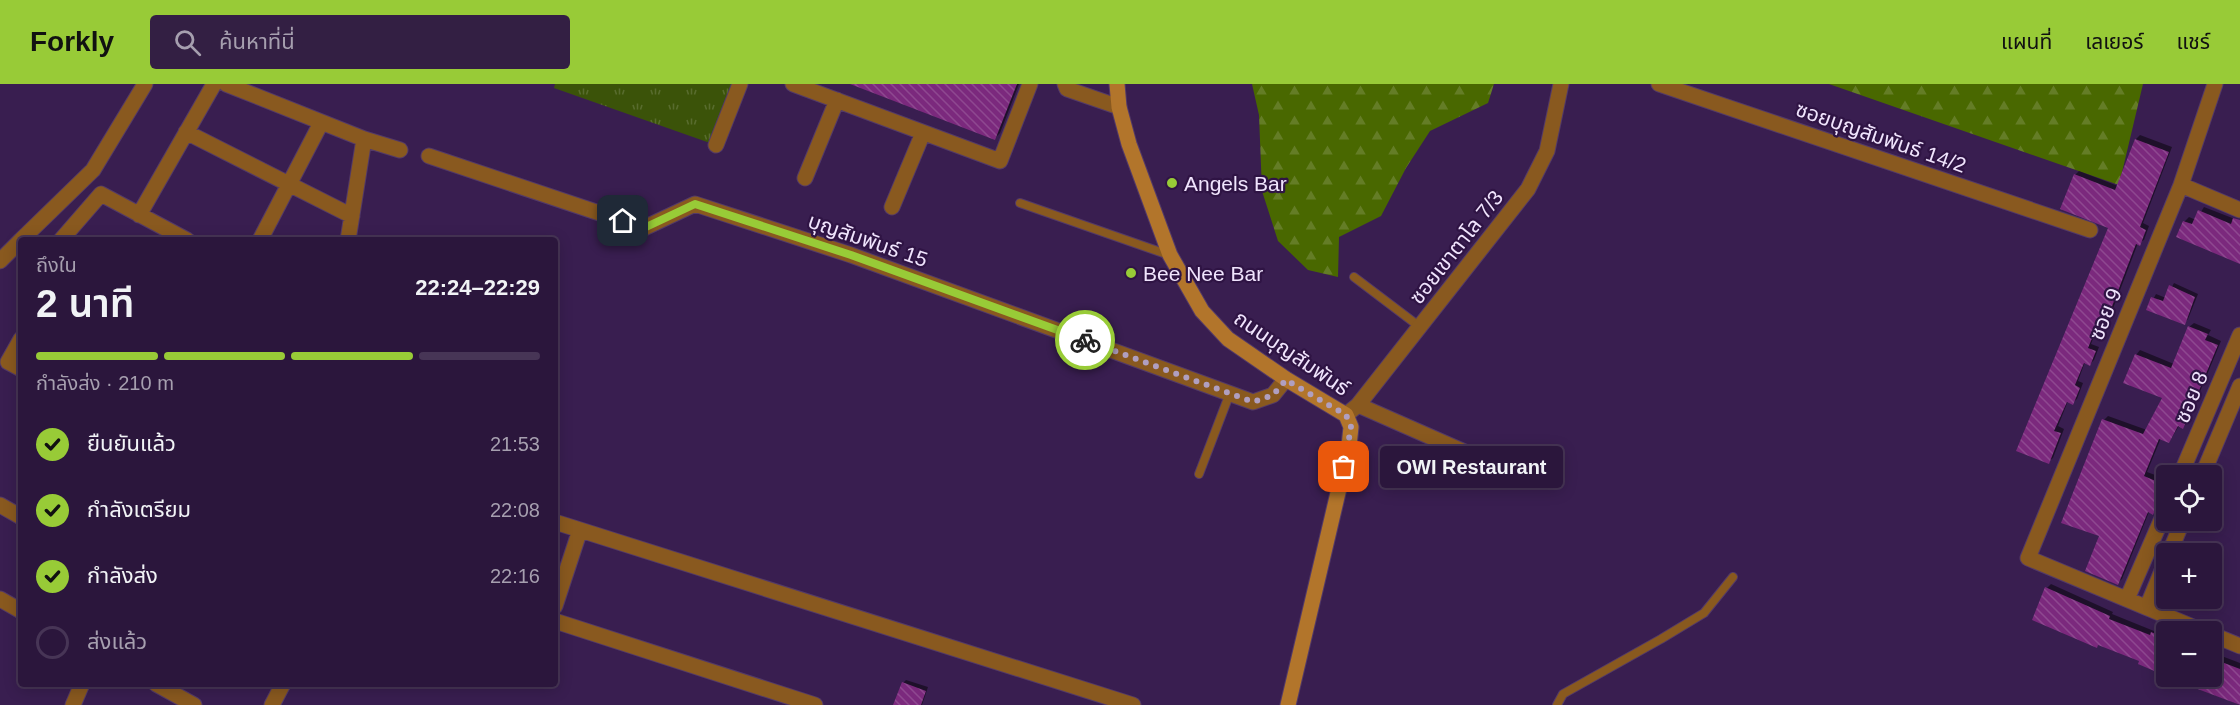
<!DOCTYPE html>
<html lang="th">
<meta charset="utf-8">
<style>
:root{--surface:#2b163c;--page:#331f43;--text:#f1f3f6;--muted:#a69faf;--line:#473556;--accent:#98cb37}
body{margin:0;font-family:Arial,"Noto Sans Thai",sans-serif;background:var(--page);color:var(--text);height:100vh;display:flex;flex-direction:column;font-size:22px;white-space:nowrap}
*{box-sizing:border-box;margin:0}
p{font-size:20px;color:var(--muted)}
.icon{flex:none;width:33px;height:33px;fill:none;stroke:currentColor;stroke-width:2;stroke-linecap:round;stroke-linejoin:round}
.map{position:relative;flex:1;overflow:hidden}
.sheet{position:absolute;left:18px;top:153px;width:540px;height:450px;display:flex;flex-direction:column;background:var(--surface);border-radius:6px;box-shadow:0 3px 15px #0003,0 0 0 2px var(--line)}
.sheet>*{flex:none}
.controls{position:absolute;left:2156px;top:381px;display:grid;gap:12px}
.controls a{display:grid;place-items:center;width:66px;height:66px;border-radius:6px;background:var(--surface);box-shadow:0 3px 15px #0003,0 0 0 2px var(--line);font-size:30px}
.pin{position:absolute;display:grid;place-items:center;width:51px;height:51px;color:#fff;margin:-26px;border-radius:12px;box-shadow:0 3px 9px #0006}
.courier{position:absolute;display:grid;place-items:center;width:60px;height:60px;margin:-30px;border:4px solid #98cb37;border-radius:50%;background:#fff;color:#222;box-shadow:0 2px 8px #0007}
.bubble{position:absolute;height:42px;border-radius:6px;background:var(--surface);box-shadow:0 3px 15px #0003,0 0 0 2px var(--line);font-size:20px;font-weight:600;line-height:42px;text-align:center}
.overview em{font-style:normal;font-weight:600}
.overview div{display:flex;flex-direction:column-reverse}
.overview{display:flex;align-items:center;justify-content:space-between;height:102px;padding:0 18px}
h1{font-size:39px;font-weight:600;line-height:45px}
.bar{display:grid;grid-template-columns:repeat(4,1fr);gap:9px 6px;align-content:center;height:72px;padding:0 18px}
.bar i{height:8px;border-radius:4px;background:var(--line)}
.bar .active{background:var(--accent)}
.bar p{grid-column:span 4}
ol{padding:0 18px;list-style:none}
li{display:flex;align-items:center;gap:18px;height:66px}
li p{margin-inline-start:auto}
li .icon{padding:6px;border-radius:50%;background:var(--accent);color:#111;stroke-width:4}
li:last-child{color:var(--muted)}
li i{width:33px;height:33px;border:3px solid var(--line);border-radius:50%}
header{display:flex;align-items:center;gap:36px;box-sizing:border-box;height:84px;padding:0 30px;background:var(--accent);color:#111}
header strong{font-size:28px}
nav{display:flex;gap:33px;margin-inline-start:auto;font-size:21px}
.search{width:420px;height:54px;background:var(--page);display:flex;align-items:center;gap:15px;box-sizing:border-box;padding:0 21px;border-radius:6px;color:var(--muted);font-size:22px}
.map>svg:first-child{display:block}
</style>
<header>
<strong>Forkly</strong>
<div class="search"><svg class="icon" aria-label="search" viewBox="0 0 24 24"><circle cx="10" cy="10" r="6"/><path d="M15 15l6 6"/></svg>ค้นหาที่นี่</div>
<nav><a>แผนที่</a><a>เลเยอร์</a><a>แชร์</a></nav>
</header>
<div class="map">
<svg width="2240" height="621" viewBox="0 0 2240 621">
<defs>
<pattern id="grass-tufts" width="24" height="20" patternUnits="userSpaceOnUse" patternTransform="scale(1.5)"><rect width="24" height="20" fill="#3b5309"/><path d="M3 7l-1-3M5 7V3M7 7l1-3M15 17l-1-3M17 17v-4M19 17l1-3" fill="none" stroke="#586c2e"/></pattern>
<pattern id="forest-firs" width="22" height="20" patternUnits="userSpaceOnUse" patternTransform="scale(1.5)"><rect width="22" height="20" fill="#496800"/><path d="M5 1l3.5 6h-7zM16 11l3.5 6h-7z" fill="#647d26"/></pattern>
<pattern id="building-back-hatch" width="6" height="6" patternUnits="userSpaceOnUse" patternTransform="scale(1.5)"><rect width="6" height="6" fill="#7b297d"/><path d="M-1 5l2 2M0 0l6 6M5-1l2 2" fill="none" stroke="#8e4890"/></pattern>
</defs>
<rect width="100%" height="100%" fill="#391e50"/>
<path fill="url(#grass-tufts)" d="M555,0H732L710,59L554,4Z"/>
<path fill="url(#forest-firs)" d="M1252,0H1494L1488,19L1430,47L1406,84L1381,132L1339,153L1338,193L1308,186L1278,157L1262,107L1259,31Z
M1829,0H2143L2119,101Z"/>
<path fill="#0007" d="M853,0H1019L1000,49L995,54Z
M2140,51L2172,63L2143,139L2149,142L2144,156L2138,159L2112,227L2108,231L2103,229L2091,260L2099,263L2094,276L2090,280L2085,278L2078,297L2083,299L2077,315L2072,319L2068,317L2058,342L2064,345L2053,374L2048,378L2018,366L2110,143L2075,91L2079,87L2118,102L2136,55Z
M2204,123L2240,137V178L2184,138L2189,133L2196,136Z
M2174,199L2198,210L2188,235L2184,239L2148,225L2156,210L2166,214Z
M2194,239L2211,246L2208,251L2221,257L2187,339L2182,343L2179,342L2169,358L2161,354L2147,388L2166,395V402L2157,425L2153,429L2149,428L2122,495L2117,499L2101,451L2104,336L2108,332L2147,346L2164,313L2136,271L2140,266L2174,280L2189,243Z
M2051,500L2113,528L2112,530L2154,547L2157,544L2166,549V591L2047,504Z
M2211,568L2240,579V621L2168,592H2211Z
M906,596L928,603L922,621H895L903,599Z"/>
<path fill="url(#building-back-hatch)" d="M850,0H1017L995,56Z
M2135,55L2169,68L2140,143L2146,146L2140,162L2136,160L2108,233L2102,230L2088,264L2096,267L2090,282L2084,279L2075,301L2080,304L2073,321L2067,318L2054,347L2061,349L2049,380L2016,367L2108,144L2060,125L2074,90L2115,106Z
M2198,126L2231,140L2233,134L2240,136V180L2176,153L2183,137L2192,140Z
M2169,201L2195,213L2185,241L2146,226L2151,213L2163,217Z
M2188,242L2208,250L2205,256L2218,261L2183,345L2178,342L2169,359L2159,355L2144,392L2165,401L2153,431L2148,428L2118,501L2085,487L2099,452L2061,439L2102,335L2143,350L2162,314L2123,299L2135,270L2171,284Z
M2045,503L2110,532L2109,535L2150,551L2151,548L2166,554V592L2138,580L2139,577L2098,561L2097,564L2032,536Z
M2211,574L2240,585V621L2166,593L2211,592Z
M902,598L926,607L921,621H893Z"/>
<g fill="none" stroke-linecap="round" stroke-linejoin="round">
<defs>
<path id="lane" d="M1020,119L1169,171
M1354,193L1420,243
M1199,390L1230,309
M1557,621L1563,610L1661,555L1704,529L1733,493"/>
<path id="street" d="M226,0L364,55L400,66
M793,0L1000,77L1030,0
M1065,0L1067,5L1119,23
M1659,0L2090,146
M186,48L352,132
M716,61L740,0
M429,72L644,144L695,120L851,171L1253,318L1273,311L1286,295
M805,94L837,16
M2181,101L2240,126
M892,123L923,49
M139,131L214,0
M21,156L93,86L145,0
M61,156L101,110L187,156
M260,156L321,39
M348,156L364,55
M0,177L21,156
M21,255L8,278L21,285
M1358,321L1467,369
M1346,331L1358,321L1528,105L1547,67L1561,0
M2180,392L2240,251
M2202,392L2240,302
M0,421L21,433
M555,438L1133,621
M2169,470L2183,436
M0,515L21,527
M2127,515L2166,425
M555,522L580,446
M2147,523L2166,477
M555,537L815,621
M2205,548L2028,474L2181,101L2215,0
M2211,550L2240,562
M156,600L194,621
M73,621L82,600
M272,621L283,600"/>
<path id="secondary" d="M1117,0L1119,23L1129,60L1170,171L1202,227L1228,255L1286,295L1346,331L1351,343L1349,362L1288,621"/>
</defs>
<use href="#lane" stroke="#533a68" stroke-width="10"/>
<use href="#street" stroke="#533a68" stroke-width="17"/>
<use href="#secondary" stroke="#533a68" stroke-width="17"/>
<use href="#lane" stroke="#89591f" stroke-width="8"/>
<use href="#street" stroke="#89591f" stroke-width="15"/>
<use href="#secondary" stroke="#b2752b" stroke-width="15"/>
</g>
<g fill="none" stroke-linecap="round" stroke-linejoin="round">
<path stroke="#b09fc0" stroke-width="6" stroke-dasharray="0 10.8" d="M1085,256L1253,318L1273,311L1286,296L1346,331L1351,343L1344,383"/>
<path stroke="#98cb37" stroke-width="8" d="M623,137L644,144L695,120L851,171L1085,256"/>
</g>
<g fill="#98cb37" stroke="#2f1444" stroke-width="2">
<circle cx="1172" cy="99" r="6"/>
<circle cx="1131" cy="189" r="6"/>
</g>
<g text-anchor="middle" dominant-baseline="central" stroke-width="4.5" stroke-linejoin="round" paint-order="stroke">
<g font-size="21" fill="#f0e4fd" stroke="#2f1444">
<text transform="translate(1881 53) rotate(19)">ซอยบุญสัมพันธ์ 14/2</text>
<text transform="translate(868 156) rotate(19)">บุญสัมพันธ์ 15</text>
<text transform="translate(1456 163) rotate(-52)">ซอยเขาตาโล 7/3</text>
<text transform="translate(2105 230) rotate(-68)">ซอย 9</text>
<text transform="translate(1292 269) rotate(34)">ถนนบุญสัมพันธ์</text>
<text transform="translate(2191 313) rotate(-67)">ซอย 8</text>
</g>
<g font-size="21" fill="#f0e4fd" stroke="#2f1444" text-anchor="start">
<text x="1184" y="99">Angels Bar</text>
<text x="1143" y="189">Bee Nee Bar</text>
</g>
</g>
</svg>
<div class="controls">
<a><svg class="icon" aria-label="locate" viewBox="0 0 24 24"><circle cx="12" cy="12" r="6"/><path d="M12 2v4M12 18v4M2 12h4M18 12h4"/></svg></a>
<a>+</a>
<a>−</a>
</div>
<div class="pin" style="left:1344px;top:383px;background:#ea580c"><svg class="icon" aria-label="bag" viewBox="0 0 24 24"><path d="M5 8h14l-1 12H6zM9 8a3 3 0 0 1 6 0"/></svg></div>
<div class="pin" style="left:623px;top:137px;background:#1f2937"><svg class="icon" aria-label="home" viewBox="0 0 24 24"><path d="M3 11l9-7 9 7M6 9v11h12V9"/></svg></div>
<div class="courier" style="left:1085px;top:256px"><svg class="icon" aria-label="bike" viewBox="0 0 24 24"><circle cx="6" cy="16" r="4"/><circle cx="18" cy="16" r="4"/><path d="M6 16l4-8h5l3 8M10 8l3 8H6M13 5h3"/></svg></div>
<div class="bubble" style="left:1380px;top:362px;width:183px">OWI Restaurant</div>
<section class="sheet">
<div class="overview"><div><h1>2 นาที</h1><p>ถึงใน</p></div><em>22:24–22:29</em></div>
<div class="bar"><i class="active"></i><i class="active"></i><i class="active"></i><i></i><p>กำลังส่ง · 210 m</p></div>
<ol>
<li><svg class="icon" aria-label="check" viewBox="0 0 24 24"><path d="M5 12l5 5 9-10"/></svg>ยืนยันแล้ว<p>21:53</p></li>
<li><svg class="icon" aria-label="check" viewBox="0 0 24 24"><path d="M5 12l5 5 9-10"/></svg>กำลังเตรียม<p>22:08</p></li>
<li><svg class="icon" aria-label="check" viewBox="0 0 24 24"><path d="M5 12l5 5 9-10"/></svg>กำลังส่ง<p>22:16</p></li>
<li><i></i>ส่งแล้ว</li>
</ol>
</section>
</div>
